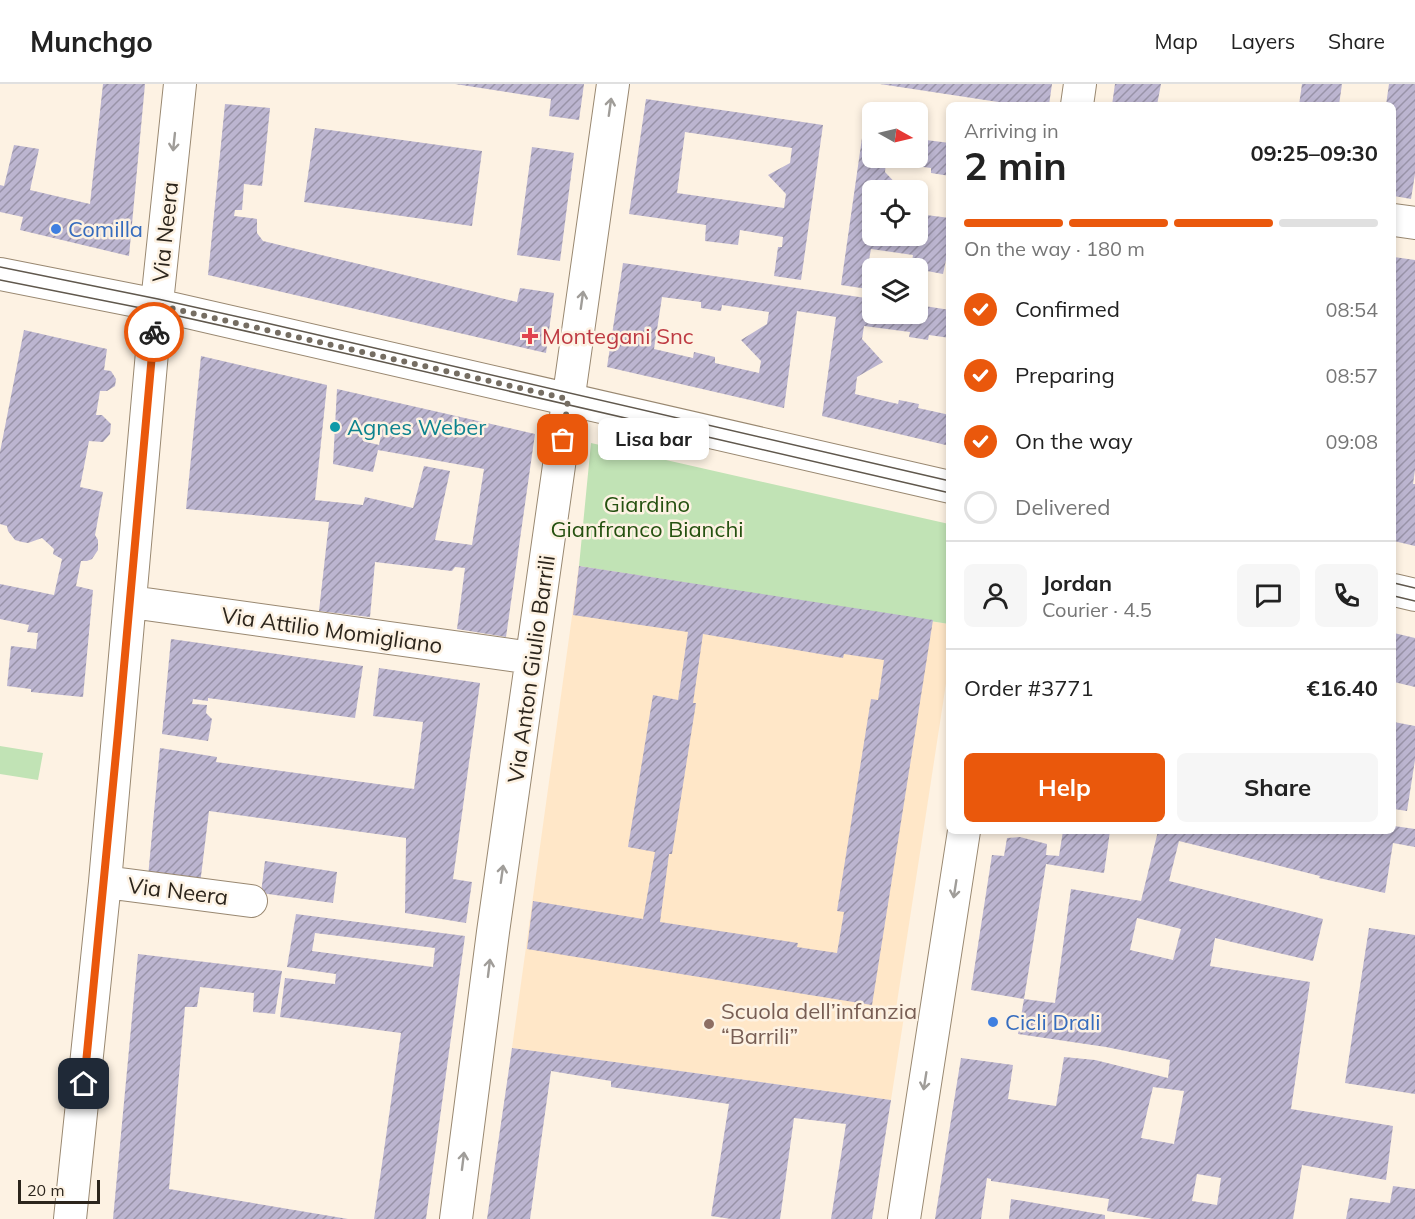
<!DOCTYPE html>
<meta charset="utf-8">
<style>
:root{--surface:#fff;--page:#f6f6f6;--text:#222;--muted:#767676;--line:#e0e0e0;--accent:#ea580c}
body{margin:0;font-family:Mulish,sans-serif;background:var(--page);color:var(--text);height:100vh;display:flex;flex-direction:column;font-size:22px;white-space:nowrap}
*{box-sizing:border-box;margin:0}
p{font-size:20px;color:var(--muted)}
.icon{flex:none;width:33px;height:33px;fill:none;stroke:currentColor;stroke-width:2;stroke-linecap:round;stroke-linejoin:round}
.map{position:relative;flex:1;overflow:hidden}
.sheet{position:absolute;left:946px;top:18px;width:450px;height:732px;display:flex;flex-direction:column;background:var(--surface);border-radius:9px;box-shadow:0 3px 9px #0003}
.sheet>*{flex:none}
.needle{width:39px;rotate:98deg}
.tools{position:absolute;left:862px;top:18px;display:grid;gap:12px}
.tools a{display:grid;place-items:center;width:66px;height:66px;border-radius:9px;background:var(--surface);box-shadow:0 3px 9px #0003;font-size:30px}
.scale{position:absolute;left:18px;bottom:15px;width:82px;box-sizing:border-box;padding-left:6px;border:3px solid #2c251c;border-top:0;font-size:16px;line-height:21px;white-space:nowrap;color:#2c251c;-webkit-text-stroke:4px #fdf2e3;paint-order:stroke}
.pin{position:absolute;display:grid;place-items:center;width:51px;height:51px;color:#fff;margin:-26px;border-radius:12px;box-shadow:0 3px 9px #0006}
.courier{position:absolute;display:grid;place-items:center;width:60px;height:60px;margin:-30px;border:4px solid #ea580c;border-radius:50%;background:#fff;color:#222;box-shadow:0 2px 8px #0007}
.bubble{position:absolute;height:42px;border-radius:9px;background:var(--surface);box-shadow:0 3px 9px #0003;font-size:20px;font-weight:700;line-height:42px;text-align:center}
.headline em{font-style:normal;font-weight:700}
.headline div{display:flex;flex-direction:column-reverse}
.headline{display:flex;align-items:center;justify-content:space-between;height:102px;padding:0 18px}
h1{font-size:39px;font-weight:700;line-height:45px}
.bar{display:grid;grid-template-columns:repeat(4,1fr);gap:9px 6px;align-content:center;height:72px;padding:0 18px}
.bar i{height:8px;border-radius:4px;background:var(--line)}
.bar .on{background:var(--accent)}
.bar p{grid-column:span 4}
.line{display:flex;align-items:center;gap:15px;padding:0 18px;border-top:2px solid var(--line)}
.line div{flex:1}
.round{display:grid;place-items:center;flex:none;width:63px;height:63px;border-radius:9px;background:var(--page)}
ol{padding:0 18px;list-style:none}
li{display:flex;align-items:center;gap:18px;height:66px}
li p{margin-inline-start:auto}
li .icon{padding:6px;border-radius:50%;background:var(--accent);color:#fff;stroke-width:4}
li:last-child{color:var(--muted)}
li i{width:33px;height:33px;border:3px solid var(--line);border-radius:50%}
.primary-button{display:flex;gap:12px;margin-top:auto;padding:12px 18px}
.primary-button a{flex:1;height:69px;border-radius:9px;background:var(--accent);color:#fff;font-size:24px;font-weight:700;line-height:69px;text-align:center}
.primary-button a+a{background:var(--page);color:var(--text)}
header{display:flex;align-items:center;gap:36px;box-sizing:border-box;height:84px;padding:0 30px;background:var(--surface);border-bottom:2px solid var(--line)}
header strong{font-size:28px}
nav{display:flex;gap:33px;margin-inline-start:auto;font-size:21px}
.map>svg:first-child{display:block}
</style>
<header>
<strong>Munchgo</strong>
<nav><a>Map</a><a>Layers</a><a>Share</a></nav>
</header>
<div class="map">
<svg width="1415" height="1135" viewBox="0 0 1415 1135">
<defs>
<pattern id="building-hatch" width="6" height="6" patternUnits="userSpaceOnUse" patternTransform="scale(1.5)"><rect width="6" height="6" fill="#bcb5d0"/><path d="M-1 1l2-2M0 6l6-6M5 7l2-2" fill="none" stroke="#9993a8"/></pattern>
</defs>
<rect width="100%" height="100%" fill="#fdf2e3"/>
<path fill="#ffe7c8" d="M579,482L949,540V580L896,925L905,926L891,1016L512,964Z"/>
<path fill="#c1e3b5" d="M591,359L949,440V540L579,482Z
M0,662L43,669L38,696L0,690Z"/>
<path fill="url(#building-hatch)" fill-rule="evenodd" d="M103,0H145L129,172L20,146L23,133L0,128V101L4,102L14,61L39,65L30,106L90,120Z
M455,0H584L579,36L549,32L551,15Z
M880,0H1052L1049,21H1018Z
M1115,0H1161L1157,21H1112Z
M1302,0H1342L1339,21H1299Z
M1389,0H1415V90L1411,115L1394,112V21H1386Z
M646,15L823,41L801,196L774,192L778,163H782L783,153L740,146L738,161L705,157L706,141L629,130ZM685,48L792,64L790,79L768,91L786,110L784,124L677,109Z
M225,20L270,24L262,102L244,100L242,126H235L234,132L257,135V149L263,157L517,218L520,204L554,209L546,269L208,191Z
M315,44L482,67L472,142L304,118Z
M863,47L873,48V74H918V55L950,59V92L931,89V84L886,78L885,88L902,106H873V152H918V130L950,134V177L946,176L943,190L911,184L913,171L871,165L869,176H872L868,205L841,201Z
M532,63L574,69L560,177L517,171Z
M1394,173L1415,176V386L1413,400H1415V462L1394,457Z
M623,179L873,215V230H918V221L950,226V254L929,251L928,256L909,253L910,248L864,242L862,255L883,278L857,293L855,310L898,320L899,316L919,320L918,324L950,331V362L822,332L836,233L797,227L784,324L607,283ZM662,213L701,218V224L721,227L722,221L769,228L767,240L741,256L761,277L759,289L715,279V273L694,268L693,274L654,265Z
M24,246L107,265L104,286L111,287L116,295L115,302L107,307H100L96,331H102L111,340L110,350L103,358L89,357L80,403L103,408L95,451L98,456V466L92,475L87,477H81L76,502L93,506L83,613L31,608V605L7,602L11,562L36,565L38,549L27,548L29,541L0,535V500L54,511L62,475L53,470L54,465L42,454L28,459L22,458L15,456L8,447L7,442L0,440V368Z
M201,272L327,301L315,416L363,421L365,413L413,424L424,382L450,387L435,456L472,461L484,385L378,366L373,388L333,380L337,305L535,350L506,553L457,545L465,484L455,483L452,487L375,478L370,533L319,527L329,438L186,425ZM367,340L383,343L379,361L363,357Z
M579,482L933,536L872,921L527,865L533,817L643,835L655,768L628,763L653,611L678,616L688,548L573,531ZM703,550L843,574L844,570L884,576L878,616L871,615L837,827L844,828L837,869L797,863L798,859L660,838L669,770H672L696,619H693Z
M1394,549L1415,554V603L1394,598Z
M171,555L363,582L355,634L208,614V617L193,615L192,620L207,621L206,629L212,635L208,657L162,650Z
M379,584L480,599L453,795L472,798L466,839L405,829L406,754L209,727L200,800L148,793L160,664L217,673L216,678L414,705L423,638L373,632Z
M1394,638L1415,642V676L1407,727L1394,725Z
M1394,742L1415,745V763L1393,759L1385,809L1319,794L1320,792L1179,757L1169,797L1323,835L1313,877L1215,854L1210,882L1310,898L1291,1025L1393,1042L1386,1096L1302,1081L1293,1135H1154L1107,1127L1109,1115L991,1097V1095L987,1094L981,1135H935L961,974L1013,981L1008,1015L1056,1022L1064,973L1095,976L1168,994L1170,976L1106,963L1018,950L1024,915L1055,919L1071,805L1141,817L1158,747H1394ZM1137,834L1181,845L1173,876L1130,866ZM1153,1003L1184,1007L1174,1060L1141,1054ZM1197,1090L1221,1094L1217,1121L1192,1117Z
M1063,747H1110L1104,789L1046,780L1024,915L971,906L992,771L1004,772L1007,754L1020,753L1047,760L1046,771L1059,772Z
M265,777L337,788L333,819L261,809Z
M296,830L465,852L426,1135H374L401,949L280,933L285,894L335,900L336,890L287,883ZM315,849L435,864L433,883L312,867Z
M1369,844L1415,851V1010L1345,999Z
M138,870L282,887L275,930L253,928L254,909L200,903L197,923H185L169,1105L348,1135H113Z
M512,964L891,1016L872,1135H831L846,1040L794,1034L780,1135H731L711,1132L729,1020L611,1003V997L551,987L530,1135H487Z
M1393,1102L1415,1105V1135H1346L1350,1114L1390,1119Z
M1011,1115L1105,1131V1135H1009Z"/>
<g fill="none" stroke-linecap="round" stroke-linejoin="round">
<defs>
<path id="minor" d="M1077,21L1080,0
M1394,136L1415,139
M0,190L157,221L950,403
M1394,506L1415,511
M131,518L532,574
M105,798L251,817
M70,1135L105,798L153,257L180,0
M456,1135L493,848L613,0
M904,1135L964,747"/>
</defs>
<use href="#minor" stroke="#998871" stroke-width="34"/>
<use href="#minor" stroke="#fff" stroke-width="32"/>
<path stroke="#60584d" stroke-width="1.5" d="M0,183L158,215L262,238L950,397
M0,196L156,227L357,272L950,409
M1394,499L1415,504
M1394,512L1415,517"/>
</g>
<defs><path id="oneway-shaft" d="M-6 0H5M1.5-3L5.5 0L1.5 3" fill="none" stroke-width="1.6" stroke-linecap="round" stroke-linejoin="round" transform="scale(1.5)"/></defs>
<g stroke="#a09d99">
<use href="#oneway-shaft" transform="translate(610 23) rotate(-82)"/>
<use href="#oneway-shaft" transform="translate(174 58) rotate(96)"/>
<use href="#oneway-shaft" transform="translate(582 216) rotate(-82)"/>
<use href="#oneway-shaft" transform="translate(502 790) rotate(-82)"/>
<use href="#oneway-shaft" transform="translate(955 805) rotate(99)"/>
<use href="#oneway-shaft" transform="translate(489 884) rotate(-83)"/>
<use href="#oneway-shaft" transform="translate(925 997) rotate(99)"/>
<use href="#oneway-shaft" transform="translate(463 1077) rotate(-83)"/>
</g>
<g fill="none" stroke-linecap="round" stroke-linejoin="round">
<path stroke="#756d62" stroke-width="6" stroke-dasharray="0 10.8" d="M154,248L157,221L568,315L563,356"/>
<path stroke="#ea580c" stroke-width="8" d="M84,1000L118,649L154,248"/>
</g>
<g fill="#3f7fe0" stroke="#fdf2e3" stroke-width="2">
<circle cx="56" cy="145" r="6"/>
<circle cx="993" cy="938" r="6"/>
</g>
<path fill="#e0444e" stroke="#fdf2e3" stroke-width="2" d="M527 243h6v6h6v6h-6v6h-6v-6h-6v-6h6z"/>
<circle fill="#0f9aa8" stroke="#fdf2e3" stroke-width="2" cx="335" cy="343" r="6"/>
<circle fill="#8d6e63" stroke="#fdf2e3" stroke-width="2" cx="709" cy="940" r="6"/>
<g text-anchor="middle" dominant-baseline="central" stroke-width="5" stroke-linejoin="round" paint-order="stroke">
<g font-size="22" fill="#366cbe" stroke="#fdf2e3" text-anchor="start">
<text x="68" y="145">Comilla</text>
<text x="1005" y="938">Cicli Drali</text>
</g>
<g font-size="22" fill="#2c251c" stroke="#fdf2e3">
<text transform="translate(165 148) rotate(-84)">Via Neera</text>
<text transform="translate(332 546) rotate(8)">Via Attilio Momigliano</text>
<text transform="translate(531 585) rotate(-82)">Via Anton Giulio Barrili</text>
<text transform="translate(178 807) rotate(7)">Via Neera</text>
</g>
<g font-size="22" fill="#be3a42" stroke="#fdf2e3" text-anchor="start">
<text x="542" y="252">Montegani Snc</text>
</g>
<g font-size="22" fill="#0d838f" stroke="#fdf2e3" text-anchor="start">
<text x="347" y="343">Agnes Weber</text>
</g>
<g font-size="22" fill="#255110" stroke="#fdf2e3">
<text x="647" y="420">Giardino<tspan x="647" dy="25">Gianfranco Bianchi</tspan></text>
</g>
<g font-size="22" fill="#785e54" stroke="#fdf2e3" text-anchor="start">
<text x="721" y="927">Scuola dell’infanzia<tspan x="721" dy="25">“Barrili”</tspan></text>
</g>
</g>
</svg>
<div class="tools">
<a><svg class="needle" viewBox="-14 -14 28 28"><path d="M0-13l5 13h-10z" fill="#e53935"/><path d="M0 13l5-13h-10z" fill="#767676"/></svg></a>
<a><svg class="icon" aria-label="locate" viewBox="0 0 24 24"><circle cx="12" cy="12" r="6"/><path d="M12 2v4M12 18v4M2 12h4M18 12h4"/></svg></a>
<a><svg class="icon" aria-label="layers" viewBox="0 0 24 24"><path d="M12 4l9 5-9 5-9-5zM3 14l9 5 9-5"/></svg></a>
</div>
<div class="scale">20 m</div>
<div class="pin" style="left:563px;top:356px;background:#ea580c"><svg class="icon" aria-label="bag" viewBox="0 0 24 24"><path d="M5 8h14l-1 12H6zM9 8a3 3 0 0 1 6 0"/></svg></div>
<div class="pin" style="left:84px;top:1000px;background:#1f2937"><svg class="icon" aria-label="home" viewBox="0 0 24 24"><path d="M3 11l9-7 9 7M6 9v11h12V9"/></svg></div>
<div class="courier" style="left:154px;top:248px"><svg class="icon" aria-label="bike" viewBox="0 0 24 24"><circle cx="6" cy="16" r="4"/><circle cx="18" cy="16" r="4"/><path d="M6 16l4-8h5l3 8M10 8l3 8H6M13 5h3"/></svg></div>
<div class="bubble" style="left:598px;top:334px;width:111px">Lisa bar</div>
<section class="sheet">
<div class="headline"><div><h1>2 min</h1><p>Arriving in</p></div><em>09:25–09:30</em></div>
<div class="bar"><i class="on"></i><i class="on"></i><i class="on"></i><i></i><p>On the way · 180 m</p></div>
<ol>
<li><svg class="icon" aria-label="check" viewBox="0 0 24 24"><path d="M5 12l5 5 9-10"/></svg>Confirmed<p>08:54</p></li>
<li><svg class="icon" aria-label="check" viewBox="0 0 24 24"><path d="M5 12l5 5 9-10"/></svg>Preparing<p>08:57</p></li>
<li><svg class="icon" aria-label="check" viewBox="0 0 24 24"><path d="M5 12l5 5 9-10"/></svg>On the way<p>09:08</p></li>
<li><i></i>Delivered</li>
</ol>
<div class="line" style="height:108px"><a class="round"><svg class="icon" aria-label="person" viewBox="0 0 24 24"><circle cx="12" cy="8" r="4"/><path d="M4 21q1-7 8-7t8 7"/></svg></a><div><b>Jordan</b><p>Courier · 4.5</p></div><a class="round"><svg class="icon" aria-label="chat" viewBox="0 0 24 24"><path d="M4 5h16v11H9l-5 4z"/></svg></a><a class="round"><svg class="icon" aria-label="phone" viewBox="0 0 24 24"><path d="M5 4h4l2 5-3 2q2 4 5 5l2-3 5 2v4C11 20 4 13 5 4z"/></svg></a></div>
<div class="line" style="height:78px"><div>Order #3771</div><b>€16.40</b></div>
<div class="primary-button"><a>Help</a><a>Share</a></div>
</section>
</div>
